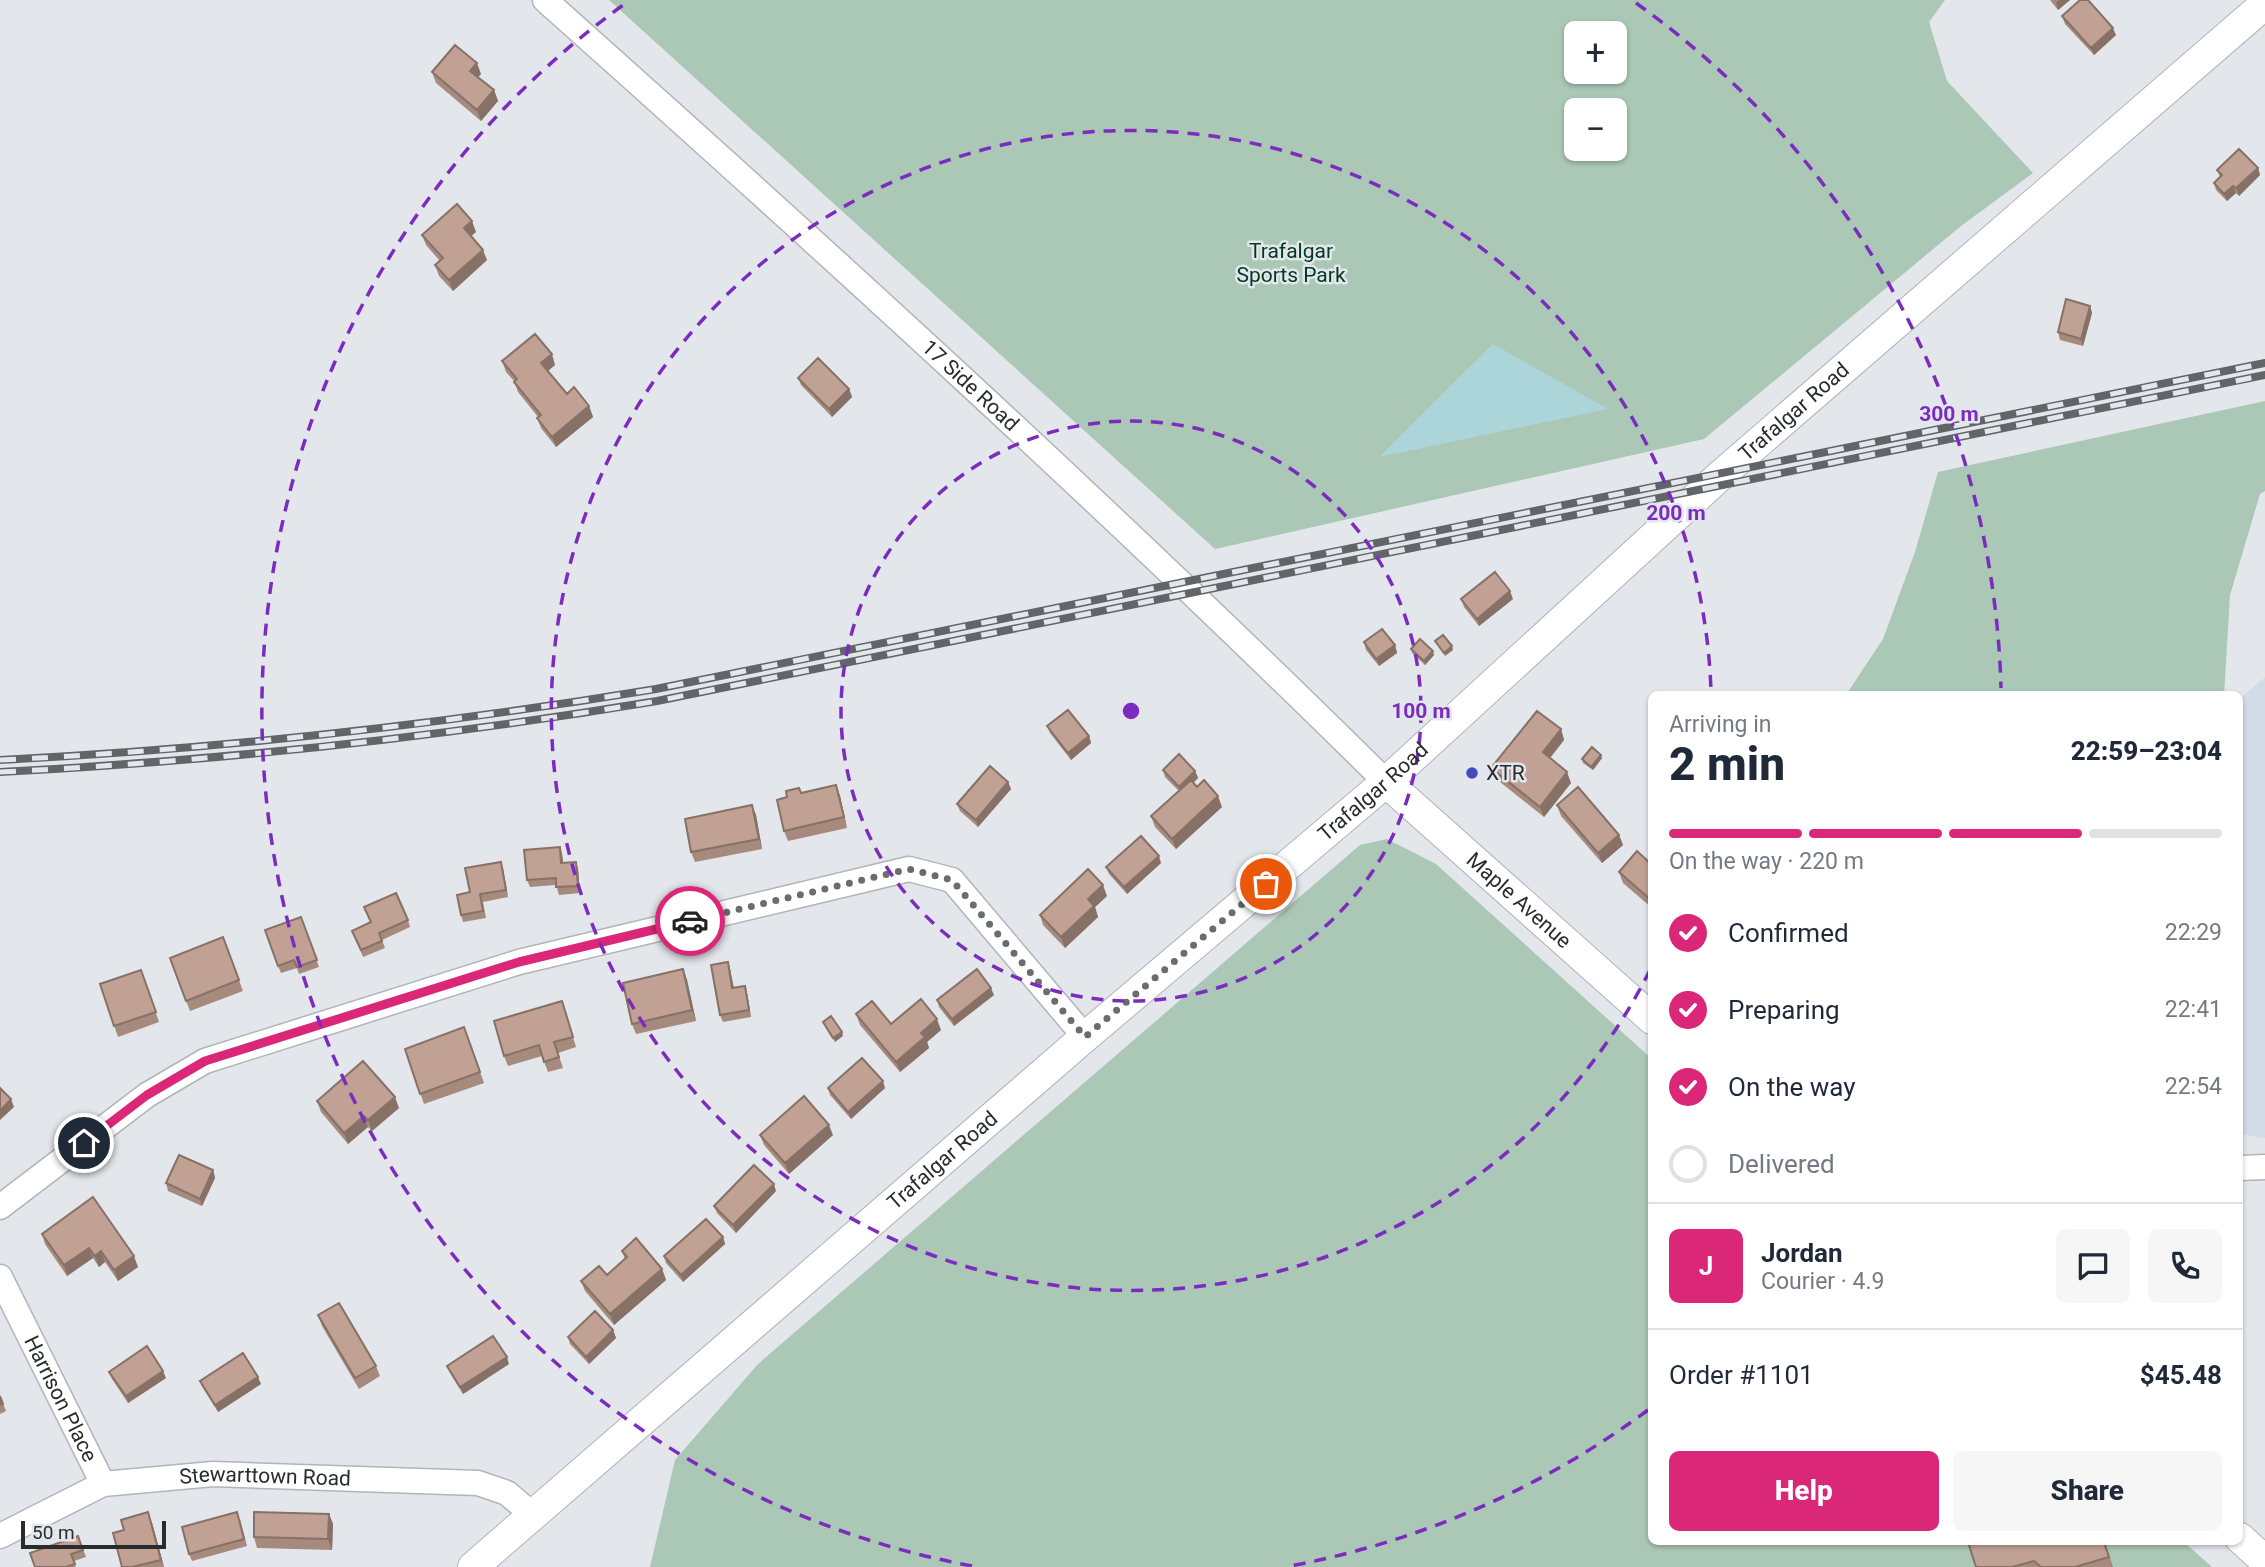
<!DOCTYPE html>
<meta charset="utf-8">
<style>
:root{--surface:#fff;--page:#f6f6f7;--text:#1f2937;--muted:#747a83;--line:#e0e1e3;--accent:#db2777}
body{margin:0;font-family:Roboto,sans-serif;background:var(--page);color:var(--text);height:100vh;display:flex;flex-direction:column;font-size:26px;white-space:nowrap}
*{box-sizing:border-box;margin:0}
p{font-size:23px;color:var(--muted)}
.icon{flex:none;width:38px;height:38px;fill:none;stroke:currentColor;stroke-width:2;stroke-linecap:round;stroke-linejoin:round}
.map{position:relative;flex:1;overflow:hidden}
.side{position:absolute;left:1648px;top:691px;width:595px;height:854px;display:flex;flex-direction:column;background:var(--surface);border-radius:10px;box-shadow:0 2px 5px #0004}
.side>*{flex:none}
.controls{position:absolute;left:1564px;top:21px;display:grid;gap:14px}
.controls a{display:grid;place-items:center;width:63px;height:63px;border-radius:10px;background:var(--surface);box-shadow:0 2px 5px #0004;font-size:35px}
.scale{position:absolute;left:21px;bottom:18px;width:145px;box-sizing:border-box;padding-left:7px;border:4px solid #292b2d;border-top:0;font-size:19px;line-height:24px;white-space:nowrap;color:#292b2d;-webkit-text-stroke:5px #e3e6eb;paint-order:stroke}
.pin{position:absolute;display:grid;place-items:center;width:60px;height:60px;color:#fff;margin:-30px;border:4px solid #fff;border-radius:50%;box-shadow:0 2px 7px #0007}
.courier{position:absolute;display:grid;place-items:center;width:70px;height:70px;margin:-35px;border:5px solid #db2777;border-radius:50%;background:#fff;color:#222;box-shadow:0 2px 9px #0007}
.summary em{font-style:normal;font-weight:800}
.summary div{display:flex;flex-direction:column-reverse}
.summary{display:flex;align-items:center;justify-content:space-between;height:119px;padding:0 21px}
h1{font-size:46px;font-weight:800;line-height:52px}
.bar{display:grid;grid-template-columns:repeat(4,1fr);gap:10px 7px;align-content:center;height:84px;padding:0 21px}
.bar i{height:9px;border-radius:5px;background:var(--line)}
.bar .selected{background:var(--accent)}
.bar p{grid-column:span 4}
.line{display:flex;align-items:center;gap:18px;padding:0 21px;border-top:2px solid var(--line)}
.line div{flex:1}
.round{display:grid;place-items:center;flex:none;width:74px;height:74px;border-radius:10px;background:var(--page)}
ol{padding:0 21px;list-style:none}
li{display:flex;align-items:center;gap:21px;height:77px}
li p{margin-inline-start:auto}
li .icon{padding:7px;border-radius:50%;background:var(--accent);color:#fff;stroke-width:4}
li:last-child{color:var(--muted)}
li i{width:38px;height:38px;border:4px solid var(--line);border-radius:50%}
.primary-button{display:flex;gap:14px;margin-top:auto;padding:14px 21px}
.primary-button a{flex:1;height:80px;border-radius:10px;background:var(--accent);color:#fff;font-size:28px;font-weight:800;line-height:80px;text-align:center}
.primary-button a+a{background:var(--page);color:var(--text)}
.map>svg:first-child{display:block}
</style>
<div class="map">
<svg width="2265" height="1567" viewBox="0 0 2265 1567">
<rect width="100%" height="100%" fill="#e3e6eb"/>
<path fill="#d3dbe6" d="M2265,677V1138L2240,1134V699Z"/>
<path fill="#abc7b5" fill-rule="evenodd" d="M609,0H1945L1929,22L1947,81L2033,173L1961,226L1704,439L1215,549ZM1577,33H1615V72H1577ZM1577,110H1615V149H1577Z
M2265,401V491L2260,494L2230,595L2224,695H1846L1883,639L1915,552L1938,472Z
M1387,839L1436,864L1652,1059V1542H2184L2212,1567H650L675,1460L758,1364L1360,845Z"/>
<path fill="#acd5da" d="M1493,344L1608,409L1379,457Z"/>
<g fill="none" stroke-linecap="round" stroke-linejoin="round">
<defs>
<g id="minor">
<path id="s1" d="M545,0C831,255 1114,513 1386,782"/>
<path d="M2240,1168L2265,1167"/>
<path d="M0,1207L147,1095L205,1061L519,962L909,869L952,880L1085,1037"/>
<path id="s2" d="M0,1277L103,1484"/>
<path id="s3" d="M0,1536L103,1484L213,1474L478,1483L507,1493L533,1515"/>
</g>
<g id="major">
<path id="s4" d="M1386,782L1652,1019"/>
<path d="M2240,1538L2265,1561"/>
<path id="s5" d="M473,1567L1085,1037L1386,782L1722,474L2265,4"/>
</g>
</defs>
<use href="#minor" stroke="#b1b4b8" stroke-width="27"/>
<use href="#major" stroke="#b1b4b8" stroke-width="32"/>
<use href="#minor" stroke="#fff" stroke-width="24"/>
<use href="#major" stroke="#fff" stroke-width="30"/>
<defs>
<path id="rail" d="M0,760C220,749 438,725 656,689L2265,363
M0,772C221,761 439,737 657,701L2265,375"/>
</defs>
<use href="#rail" stroke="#626568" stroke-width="8"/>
<use href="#rail" stroke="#e3e6eb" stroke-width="5" stroke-dasharray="16" stroke-linecap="butt"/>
</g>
<path fill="#a68a7e" d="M2050,0H2070L2058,10Z
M2062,16L2116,35L2094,55L2065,24Z
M432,72L481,74L478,77L494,90L498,101L481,121L436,83Z
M2258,168L2260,175L2239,196L2236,193L2227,201L2216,190L2214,183L2220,177L2217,170Z
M476,232L471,236L487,260L453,291L439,276L435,265L440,261L426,245L422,235Z
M2090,306L2092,313L2083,346L2060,340L2058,332Z
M502,361L555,365L548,371L567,394L589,406L593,417L556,447L541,428L537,418L538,417L518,392L514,381L506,372Z
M798,378L849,389L852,397L832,417L801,385Z
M1461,599H1513L1479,626L1464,607Z
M1364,642L1395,645L1397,653L1379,666L1366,650Z
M1411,649L1434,655L1425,665L1412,653Z
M1047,726L1089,736L1091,743L1071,760L1050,733Z
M1561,729L1564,740L1550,758L1571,783L1544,817L1495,778L1491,768Z
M1602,758L1593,770L1583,763L1582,759Z
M1163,770L1195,771L1198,778L1193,783L1197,787L1222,807L1176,849L1155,827L1151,816L1179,791L1165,777Z
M1008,782L1011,789L978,827L960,811L957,804Z
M836,785L840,796L847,828L788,841L784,831L801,793Z
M752,805L756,815L762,849L695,862L691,852Z
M1557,805L1619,835L1623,845L1602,863L1561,816Z
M560,847L562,854L563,863L576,862L578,869L580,893L559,895L556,885L530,887L527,880Z
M1161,863L1127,894L1109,874L1106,867Z
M1652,865V908L1623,883L1619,872Z
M503,869L508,897L483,902L486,918L463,922L461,915L470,892Z
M1107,896L1095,907L1098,917L1065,948L1043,925L1040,915Z
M301,917L319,967L299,974L297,968L281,973L278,966Z
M408,920L410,927L382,940L385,948L363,957L355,938Z
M223,937L243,991L190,1011L170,958Z
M683,969L687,980L696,1021L636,1034L632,1024Z
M730,969L734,988L745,986L747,993L751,1017L723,1022L720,1015Z
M141,970L159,1022L118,1037L100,984Z
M994,995L954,1026L939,1007L937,1000Z
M565,1011L576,1047L558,1053L563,1068L548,1072L542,1056L508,1066L504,1056Z
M856,1014L891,1024L941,1030L927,1042L929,1048L900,1072L860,1025Z
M464,1027L484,1083L424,1104L405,1049Z
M828,1088H885L851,1119L830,1095Z
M317,1101L399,1108L372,1131L368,1127L348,1144L321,1112Z
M760,1135H833L789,1174L764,1145Z
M213,1170L215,1178L202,1206L168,1191L166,1183Z
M776,1191L736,1233L717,1213L714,1206Z
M93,1197L138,1267L118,1281L105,1262L99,1267L93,1258L67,1276L45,1244L42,1234Z
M723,1237L725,1244L683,1282L666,1263L664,1256Z
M622,1251L662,1269L666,1280L614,1325L585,1291L581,1281L607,1275L625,1259Z
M318,1315L376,1366L380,1376L359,1389L322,1326Z
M613,1330L616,1338L589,1364L570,1344L568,1337Z
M509,1364L463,1394L450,1373L447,1366Z
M109,1372L166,1378L128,1403L112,1379Z
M200,1381L261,1384L218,1412L203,1388Z
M0,1396L6,1411L0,1414Z
M329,1514L333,1524L332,1550L257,1548L254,1537Z
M240,1519L247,1546L192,1561L189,1554Z
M152,1523L164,1567H122Z
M78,1536L86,1557L74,1561L76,1567H35Z
M1968,1542H2105L2113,1567H1976Z"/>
<path fill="#877167" d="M2059,0H2070L2058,10L2056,3Z
M2113,28L2116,35L2094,55L2091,48Z
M477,63L481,74L474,82L470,71Z
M494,90L498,101L481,121L477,110Z
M2258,168L2260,175L2239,196L2236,188Z
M2233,186L2236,193L2227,201L2224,194Z
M472,221L476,232L468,239L464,228Z
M483,250L487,260L453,291L449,280Z
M2090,306L2092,313L2083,346L2081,339Z
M552,354L555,365L545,373L541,363Z
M849,389L852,397L832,417L829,409Z
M589,406L593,417L556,447L552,437Z
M1510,591L1513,599L1479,626L1477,619Z
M1395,645L1397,653L1379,666L1376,659Z
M1452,646L1453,650L1445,656L1444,653Z
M1433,651L1434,655L1425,665L1424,661Z
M1561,729L1564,740L1546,763L1543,752Z
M1089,736L1091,743L1071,760L1068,753Z
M1601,755L1602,758L1593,770L1591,767Z
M1195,771L1198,778L1182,794L1179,787Z
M1567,772L1571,783L1544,817L1540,807Z
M1008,782L1011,789L978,827L976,820Z
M836,785L840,796L847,828L844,817Z
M1218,796L1222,807L1176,849L1172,839Z
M752,805L756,815L762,849L759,839Z
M1619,835L1623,845L1602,863L1598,853Z
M560,847L562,854L564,870L561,863Z
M1159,856L1161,863L1127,894L1124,887Z
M501,862L503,869L508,897L506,890Z
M576,862L578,869L580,893L578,886Z
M1103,885L1107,896L1095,907L1098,917L1065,948L1061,937L1088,899Z
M728,962L730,969L735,995L732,988Z
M683,969L687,980L696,1021L692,1010Z
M745,986L747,993L751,1017L749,1010Z
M991,988L994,995L954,1026L952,1019Z
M937,1019L941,1030L927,1042L929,1048L900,1072L896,1062L921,1033Z
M842,1032L843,1036L835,1042L833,1038Z
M883,1081L885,1088L851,1119L848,1112Z
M395,1097L399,1108L372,1131L368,1120Z
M11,1099L14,1107L0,1120V1111Z
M364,1116L368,1127L348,1144L344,1133Z
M829,1125L833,1135L789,1174L785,1163Z
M213,1170L215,1178L202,1206L200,1199Z
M774,1184L776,1191L736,1233L733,1225Z
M723,1237L725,1244L683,1282L681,1275Z
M89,1248L93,1258L67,1276L64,1265Z
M101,1251L105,1262L99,1267L95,1256Z
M134,1256L138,1267L118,1281L114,1270Z
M662,1269L666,1280L614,1325L610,1314Z
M613,1330L616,1338L589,1364L586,1357Z
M507,1357L509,1364L463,1394L460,1387Z
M163,1371L166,1378L128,1403L126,1396Z
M258,1377L261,1384L218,1412L215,1405Z
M148,1512L152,1523L164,1567L161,1560Z
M329,1514L333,1524L332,1550L328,1539Z"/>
<path fill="#c1a193" stroke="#877167" stroke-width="2" d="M2080,0H2088L2113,28L2091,48L2062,16Z
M455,45L477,63L470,71L494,90L477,110L432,72Z
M2239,149L2258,168L2236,188L2233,186L2224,194L2214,183L2222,175L2217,170Z
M457,204L472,221L464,228L483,250L449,280L435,265L443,258L422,235Z
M2066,299L2090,306L2081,339L2058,332Z
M535,334L552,354L541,363L567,394L574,387L589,406L552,437L537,418L541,415L514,382L517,379L502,361Z
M818,358L849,389L829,409L798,378Z
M1495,572L1510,591L1477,619L1461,599Z
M1382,629L1395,645L1376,659L1364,642Z
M1443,635L1452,646L1444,653L1435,641Z
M1420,639L1433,651L1424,661L1411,649Z
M1068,710L1089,736L1068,753L1047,726Z
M1537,711L1561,729L1543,752L1567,772L1540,807L1491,768Z
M1592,747L1601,755L1591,767L1582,759Z
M1179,754L1195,771L1179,787L1163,770Z
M990,766L1008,782L976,820L957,804Z
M1191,780L1197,787L1204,780L1218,796L1172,839L1151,816Z
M836,785L844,817L784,831L777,800L787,797L786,791L799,788L801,793Z
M1578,787L1619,835L1598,853L1557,805Z
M752,805L759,839L691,852L685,819Z
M1141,836L1159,856L1124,887L1106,867Z
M560,847L561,863L576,862L578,886L556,887V878L527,880L524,850Z
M1637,851L1652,865V901L1619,872Z
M501,862L506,890L480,894L483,911L461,915L457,895L470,892L465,868Z
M1088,869L1103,885L1088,899L1094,906L1061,937L1040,915Z
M396,893L408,920L379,933L382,941L361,950L352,931L371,922L364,907Z
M301,917L317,960L297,967L294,960L278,966L265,930Z
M223,937L239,980L186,1001L170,958Z
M728,962L732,988L745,986L749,1010L720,1015L711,965Z
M683,969L692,1010L632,1024L623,983Z
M977,969L991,988L952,1019L937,1000Z
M141,970L156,1012L114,1026L100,984Z
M921,999L937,1019L921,1033L925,1037L896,1062L856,1014L872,1001L891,1024Z
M562,1001L573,1037L554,1042L559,1057L544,1062L539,1045L504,1056L494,1021Z
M831,1016L842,1032L833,1038L823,1022Z
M464,1027L480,1072L420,1094L405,1049Z
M862,1058L883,1081L848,1112L828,1088Z
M363,1061L395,1097L368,1120L364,1116L344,1133L317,1101Z
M0,1088L11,1099L0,1111Z
M804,1096L829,1125L785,1163L760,1135Z
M179,1155L213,1170L200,1199L166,1183Z
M754,1165L774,1184L733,1225L714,1206Z
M93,1197L134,1256L114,1270L101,1251L95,1256L89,1248L64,1265L42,1234Z
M706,1219L723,1237L681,1275L664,1256Z
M636,1238L662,1269L610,1314L581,1281L599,1266L607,1275L627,1257L622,1251Z
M339,1303L376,1366L355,1378L318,1315Z
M595,1311L613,1330L586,1357L568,1337Z
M493,1336L507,1357L460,1387L447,1366Z
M147,1346L163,1371L126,1396L109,1372Z
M243,1353L258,1377L215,1405L200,1381Z
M0,1396L3,1404L0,1405Z
M148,1512L161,1560L132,1567H122L113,1533L124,1530L121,1520Z
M237,1512L244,1539L189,1554L182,1527Z
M254,1512L329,1514L328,1539L254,1537Z
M78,1536L83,1550L71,1554L75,1564L66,1567H35L30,1553Z
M1968,1542H2104L2109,1557L2075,1567H2041L2034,1561L2012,1567H1976Z"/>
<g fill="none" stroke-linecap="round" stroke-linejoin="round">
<path stroke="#6a6c70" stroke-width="7" stroke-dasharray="0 12.6" d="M690,921L909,869L952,880L1085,1037L1266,884"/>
<path stroke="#db2777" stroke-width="9" d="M84,1143L147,1095L205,1061L519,962L690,921"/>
</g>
<g fill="none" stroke="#7b2cbf" stroke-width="3.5" stroke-dasharray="12 9">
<circle cx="1131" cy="711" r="290"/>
<path d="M1650 970A580 580 0 1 1 1711 691"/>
<path d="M1648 1410A870 870 0 0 1 1290 1566M972 1566A870 870 0 0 1 626 3M1636 3A870 870 0 0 1 2001 688"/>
</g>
<circle fill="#4349be" stroke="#e3e6eb" stroke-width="2.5" cx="1472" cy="773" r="7"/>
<g text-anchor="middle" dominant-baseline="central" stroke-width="5" stroke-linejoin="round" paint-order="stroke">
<g font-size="21" fill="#003a20" stroke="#e3e6eb">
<text x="1291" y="251">Trafalgar<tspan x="1291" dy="24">Sports Park</tspan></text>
</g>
<g font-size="21" fill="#292b2d" stroke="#e3e6eb">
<text stroke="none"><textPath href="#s1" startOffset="574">17 Side Road</textPath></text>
<text stroke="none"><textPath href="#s5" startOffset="1755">Trafalgar Road</textPath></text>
<text stroke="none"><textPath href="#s5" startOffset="1188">Trafalgar Road</textPath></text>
<text stroke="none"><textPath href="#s4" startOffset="178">Maple Avenue</textPath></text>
<text stroke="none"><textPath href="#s5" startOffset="621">Trafalgar Road</textPath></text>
<text stroke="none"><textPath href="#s2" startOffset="136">Harrison Place</textPath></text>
<text stroke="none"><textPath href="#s3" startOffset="278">Stewarttown Road</textPath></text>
</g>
<g font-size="21" fill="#292b2d" stroke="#e3e6eb" text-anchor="start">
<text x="1486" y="773">XTR</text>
</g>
</g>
<circle cx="1131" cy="711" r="10" fill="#7b2cbf" stroke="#e3e6eb" stroke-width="3.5"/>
<g font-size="21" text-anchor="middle" font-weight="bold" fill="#7b2cbf" stroke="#e3e6eb" stroke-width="5" stroke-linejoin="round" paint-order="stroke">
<text x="1949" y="421">300 m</text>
<text x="1676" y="520">200 m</text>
<text x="1421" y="718">100 m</text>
</g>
</svg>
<div class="controls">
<a>+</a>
<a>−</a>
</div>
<div class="scale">50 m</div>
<div class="pin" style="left:1266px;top:884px;background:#ea580c"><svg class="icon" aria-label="bag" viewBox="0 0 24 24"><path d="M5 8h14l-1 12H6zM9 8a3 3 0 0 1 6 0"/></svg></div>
<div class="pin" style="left:84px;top:1143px;background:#1f2937"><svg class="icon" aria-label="home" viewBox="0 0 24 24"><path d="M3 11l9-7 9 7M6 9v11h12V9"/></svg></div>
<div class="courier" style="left:690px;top:921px"><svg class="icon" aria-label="car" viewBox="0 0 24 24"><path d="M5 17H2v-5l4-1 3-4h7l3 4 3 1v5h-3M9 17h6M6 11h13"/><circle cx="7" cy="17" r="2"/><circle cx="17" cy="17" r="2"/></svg></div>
<section class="side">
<div class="summary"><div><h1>2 min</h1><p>Arriving in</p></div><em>22:59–23:04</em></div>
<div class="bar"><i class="selected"></i><i class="selected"></i><i class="selected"></i><i></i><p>On the way · 220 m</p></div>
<ol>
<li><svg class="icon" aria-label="check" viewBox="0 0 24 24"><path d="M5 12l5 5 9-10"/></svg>Confirmed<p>22:29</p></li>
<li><svg class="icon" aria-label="check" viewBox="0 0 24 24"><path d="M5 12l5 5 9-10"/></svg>Preparing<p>22:41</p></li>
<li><svg class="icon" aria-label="check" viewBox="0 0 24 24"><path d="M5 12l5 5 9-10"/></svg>On the way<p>22:54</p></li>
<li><i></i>Delivered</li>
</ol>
<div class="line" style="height:126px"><b class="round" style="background:var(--accent);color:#fff">J</b><div><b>Jordan</b><p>Courier · 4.9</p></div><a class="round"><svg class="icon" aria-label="chat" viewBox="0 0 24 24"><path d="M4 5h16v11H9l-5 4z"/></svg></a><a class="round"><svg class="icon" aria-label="phone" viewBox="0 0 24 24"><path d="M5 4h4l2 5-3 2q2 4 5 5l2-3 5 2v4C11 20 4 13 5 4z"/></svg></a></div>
<div class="line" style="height:91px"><div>Order #1101</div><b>$45.48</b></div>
<div class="primary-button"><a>Help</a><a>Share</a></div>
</section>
</div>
